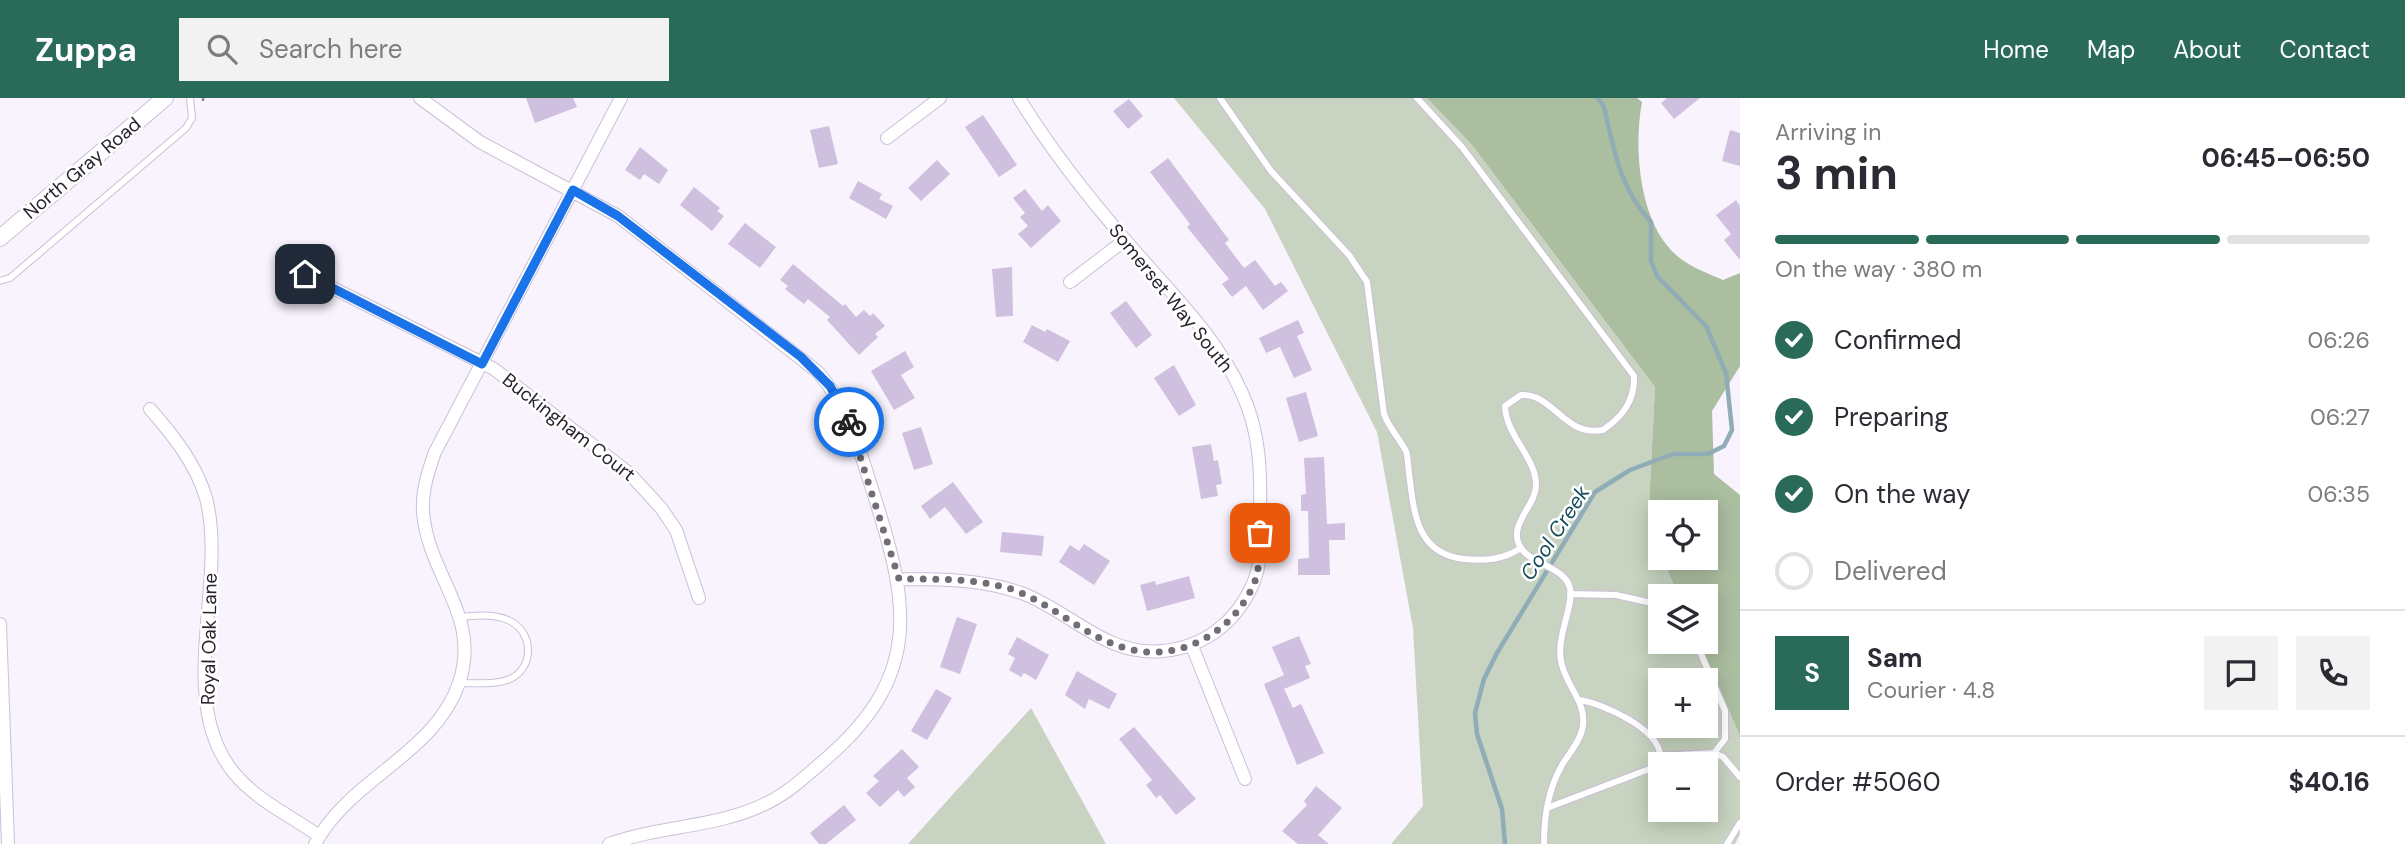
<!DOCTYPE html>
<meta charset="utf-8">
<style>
:root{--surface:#fff;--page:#f2f2f3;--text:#2b2b33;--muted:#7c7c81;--line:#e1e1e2;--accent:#296a59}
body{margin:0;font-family:"DM Sans",sans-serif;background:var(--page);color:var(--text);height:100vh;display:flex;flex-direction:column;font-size:26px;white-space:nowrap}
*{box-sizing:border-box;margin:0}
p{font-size:23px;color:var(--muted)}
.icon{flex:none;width:38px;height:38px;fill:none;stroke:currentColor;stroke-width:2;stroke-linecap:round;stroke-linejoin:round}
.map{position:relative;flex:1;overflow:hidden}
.drawer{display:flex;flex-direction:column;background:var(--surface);width:665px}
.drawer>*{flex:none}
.buttons{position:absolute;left:1648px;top:402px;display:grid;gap:14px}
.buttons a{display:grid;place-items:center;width:70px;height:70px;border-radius:0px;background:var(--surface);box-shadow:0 4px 18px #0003;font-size:35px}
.pin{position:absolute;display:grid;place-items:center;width:60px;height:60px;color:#fff;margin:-30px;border-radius:14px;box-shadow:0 4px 10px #0006}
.courier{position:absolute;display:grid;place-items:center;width:70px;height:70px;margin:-35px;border:5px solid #1a73e8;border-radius:50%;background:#fff;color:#222;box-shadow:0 2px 9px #0007}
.summary em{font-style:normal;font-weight:700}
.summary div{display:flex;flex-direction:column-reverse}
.summary{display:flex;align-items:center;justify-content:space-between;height:119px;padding:0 35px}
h1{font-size:46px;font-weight:700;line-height:52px}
.bar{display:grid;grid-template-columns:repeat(4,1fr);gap:10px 7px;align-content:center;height:84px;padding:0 35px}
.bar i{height:9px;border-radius:5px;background:var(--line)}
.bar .current{background:var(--accent)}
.bar p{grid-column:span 4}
.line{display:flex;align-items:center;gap:18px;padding:0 35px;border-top:2px solid var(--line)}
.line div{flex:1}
.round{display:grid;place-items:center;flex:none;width:74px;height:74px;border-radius:0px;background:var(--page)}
ol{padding:0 35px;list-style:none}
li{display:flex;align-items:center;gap:21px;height:77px}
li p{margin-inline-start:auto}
li .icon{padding:7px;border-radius:50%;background:var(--accent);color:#fff;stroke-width:4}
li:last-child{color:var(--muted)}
li i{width:38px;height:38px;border:4px solid var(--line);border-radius:50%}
header{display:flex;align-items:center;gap:42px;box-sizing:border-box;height:98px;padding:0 35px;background:var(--accent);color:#fff}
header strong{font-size:33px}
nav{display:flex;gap:38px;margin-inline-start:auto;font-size:24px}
.search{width:490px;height:63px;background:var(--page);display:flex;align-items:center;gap:18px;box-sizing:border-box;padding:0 24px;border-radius:0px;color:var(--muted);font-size:26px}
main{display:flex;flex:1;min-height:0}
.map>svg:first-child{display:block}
</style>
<header>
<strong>Zuppa</strong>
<div class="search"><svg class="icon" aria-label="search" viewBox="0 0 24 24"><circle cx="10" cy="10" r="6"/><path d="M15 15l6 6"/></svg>Search here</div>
<nav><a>Home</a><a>Map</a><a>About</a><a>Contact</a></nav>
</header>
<main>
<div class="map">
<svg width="1740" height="746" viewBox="0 0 1740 746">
<rect width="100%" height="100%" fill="#f8f3fd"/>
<path fill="#c8d4c1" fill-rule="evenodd" d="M1174,0H1427L1472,47L1655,289L1648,428L1679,499H1661V544H1699L1740,638V736L1735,746H1391L1423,708L1413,530L1377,334L1265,111ZM1661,583H1706V628H1661ZM1661,667H1706V712H1661Z
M1031,610L1106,746H908Z"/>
<path fill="#abbea0" d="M1427,0H1637L1642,4C1633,51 1639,134 1684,163C1695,171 1710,176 1723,182L1740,175V268L1712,313L1714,376L1740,397V638L1699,544H1706V499H1679L1662,460H1706V415H1661V457L1648,428L1655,289L1472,47Z"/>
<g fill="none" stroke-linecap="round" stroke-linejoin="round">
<path stroke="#90acb7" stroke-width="4.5" d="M1505,746L1502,711L1477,636L1475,615L1484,581L1497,555L1595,394L1630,372L1673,356H1708L1724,348L1732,332L1726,275L1706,228L1657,178L1651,163V124C1620,91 1614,52 1604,9L1598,0"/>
</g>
<path fill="#cfc0df" d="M526,0H573L577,9L535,25Z
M1667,0H1700L1674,21L1661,5Z
M1129,1L1143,18L1128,31L1113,13Z
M983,17L1017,67L999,79L965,29Z
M829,28L838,66L819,70L810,32Z
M1730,32L1740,35V68L1722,63Z
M640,49L668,72L659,86L644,76L640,82L625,72Z
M1168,60L1229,142L1225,145L1244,170L1255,162L1275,188L1281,184L1288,193L1263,212L1246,188L1232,199L1222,186L1229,181L1187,129L1190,126L1150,74Z
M937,62L950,76L921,103L908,90Z
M858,83L882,96L879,101L893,108L886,121L849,100Z
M694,89L720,110L717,113L724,118L712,133L680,107Z
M1025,91L1042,113L1048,107L1061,123L1031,150L1018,136L1028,128L1020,119L1025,115L1013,100Z
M1736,102L1740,108V162L1724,142L1731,136L1716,117Z
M745,125L776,149L760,170L728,146Z
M793,166L843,208L845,206L856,219L864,212L870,218L873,215L885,228L875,236L878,239L859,257L827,222L830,219L808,201L804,206L785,191L788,188L780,182Z
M1012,169L1013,218L996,219L992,171Z
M1126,203L1152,237L1136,250L1110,215Z
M1298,222L1304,235L1297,238L1312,272L1294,280L1280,249L1266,255L1259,240Z
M1032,227L1045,234L1047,231L1070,243L1058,264L1023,244Z
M905,253L914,269L901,277L915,300L894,312L871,273Z
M1174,267L1196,307L1179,318L1154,280Z
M1306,294L1318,338L1299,344L1286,300Z
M921,329L933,366L914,372L902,335Z
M1211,346L1214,363L1218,362L1222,386L1216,387L1218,398L1201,401L1192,349Z
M1324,359L1327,426L1345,425V442H1329L1330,477H1298V461L1309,460L1308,413H1301V397L1306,396L1304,360Z
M953,384L983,424L966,436L945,409L930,421L921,408Z
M1002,434L1044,438L1042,458L1000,454Z
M1084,446L1110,463L1094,487L1059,464L1070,447L1079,453Z
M1189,478L1195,500L1147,513L1140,487L1155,483L1156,487Z
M957,519L977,526L960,576L940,569Z
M1299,538L1311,566L1305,568L1310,580L1284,591L1293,610L1301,606L1324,655L1297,667L1264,586L1284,577L1272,549Z
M1017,539L1049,557L1036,582L1024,575L1021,579L1009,572L1015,560L1008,556Z
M1077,573L1117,596L1109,611L1089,601L1085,611L1065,597Z
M936,591L952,600L927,642L911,633Z
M1134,629L1196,701L1176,717L1160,697L1156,700L1146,687L1152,682L1119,641Z
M902,651L919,669L907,680L915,689L904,699L898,692L880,709L866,695L879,683L873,678Z
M1316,688L1342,710L1318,737L1329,746H1298L1282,733L1307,707L1304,703Z
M844,707L856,722L826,746H819L810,735Z"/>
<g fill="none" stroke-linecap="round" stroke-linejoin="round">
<defs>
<path id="service" d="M1220,0L1271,73L1349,157L1367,184L1384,316C1389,330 1399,340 1406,353C1408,359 1408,368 1409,375C1414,414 1416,456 1464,461C1484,463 1503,462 1521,450
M1417,0L1462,49L1634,278C1635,303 1622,319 1603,332C1563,339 1554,295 1521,297L1505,308C1506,338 1535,358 1536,386C1537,408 1506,427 1521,450C1532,467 1565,469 1570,490C1574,508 1556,539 1561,563C1565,588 1589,605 1582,632C1579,646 1567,657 1561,669C1548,692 1544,720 1544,746
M0,183L10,180L186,30L192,20L190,0
M1570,496L1616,497L1661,507
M460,585C475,585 496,587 510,581C534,570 534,535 510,523C497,516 476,517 461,519
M1714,655L1723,659L1740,679
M1660,658L1714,655L1725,641V613L1696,544
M1547,710L1652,670L1660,658C1660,631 1602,605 1579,602
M1727,746L1740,725"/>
<path id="minor" d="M420,0L480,44L618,118L818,274C848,309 859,350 873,394C908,503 924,575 828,659C809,675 791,693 769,704C719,730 661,727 609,746
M887,40L940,0
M305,176L494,271L629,375L661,410L676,432L699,500
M1070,184L1125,142
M150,311C173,337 196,366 206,400C228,485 174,602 234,675C256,702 291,718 319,738
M899,481C941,481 984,481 1024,496C1072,515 1108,559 1163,553C1204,549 1235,525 1252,488C1263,465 1260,439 1260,415C1261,373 1260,334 1242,295C1217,238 1167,191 1127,144C1088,99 1050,51 1019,0
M0,526L8,746
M1192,548L1245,681
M315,746C349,681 435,656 459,585C481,520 432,481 424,422C420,399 427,376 435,354L621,0"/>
<path id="tertiary" d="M0,140L165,0"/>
</defs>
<use href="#service" stroke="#cbbfd7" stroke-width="8"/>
<use href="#minor" stroke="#cbbfd7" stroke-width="14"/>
<use href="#tertiary" stroke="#cbbfd7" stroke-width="18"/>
<path stroke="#8f8a94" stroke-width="2.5" stroke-dasharray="3.5 5" stroke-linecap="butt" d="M203,3V0"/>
<use href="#service" stroke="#fff" stroke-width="6"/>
<use href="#minor" stroke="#fff" stroke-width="12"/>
<use href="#tertiary" stroke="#fff" stroke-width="16"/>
</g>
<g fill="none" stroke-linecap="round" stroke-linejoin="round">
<path stroke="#716c76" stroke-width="7" stroke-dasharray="0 12.6" d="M849,324L899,481C936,481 975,480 1011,491C1052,505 1083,538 1125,550C1179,566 1235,534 1255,483C1260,467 1260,451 1260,435"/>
<path stroke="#1a73e8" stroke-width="9" d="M305,176L482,266L573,92L618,118L801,259L830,288L849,324"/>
</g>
<g text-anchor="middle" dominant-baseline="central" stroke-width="5" stroke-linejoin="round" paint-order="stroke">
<g font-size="19" fill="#28232d" stroke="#fff">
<text transform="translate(82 70) rotate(-40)">North Gray Road</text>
<text transform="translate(1171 200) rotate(51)">Somerset Way South</text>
<text transform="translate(569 329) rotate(38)">Buckingham Court</text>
<text transform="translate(209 541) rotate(-89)">Royal Oak Lane</text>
</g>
<g font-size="21" font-style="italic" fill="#154d5b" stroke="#fff">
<text transform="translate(1555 435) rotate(-57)">Cool Creek</text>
</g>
</g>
</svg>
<div class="buttons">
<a><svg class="icon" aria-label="locate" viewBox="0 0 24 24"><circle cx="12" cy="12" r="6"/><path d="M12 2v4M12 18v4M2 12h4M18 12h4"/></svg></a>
<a><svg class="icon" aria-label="layers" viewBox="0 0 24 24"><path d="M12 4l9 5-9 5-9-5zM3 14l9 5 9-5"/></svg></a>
<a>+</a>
<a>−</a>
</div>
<div class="pin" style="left:1260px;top:435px;background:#ea580c"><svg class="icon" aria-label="bag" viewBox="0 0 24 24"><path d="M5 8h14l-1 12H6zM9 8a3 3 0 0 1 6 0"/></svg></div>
<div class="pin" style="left:305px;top:176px;background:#1f2937"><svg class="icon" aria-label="home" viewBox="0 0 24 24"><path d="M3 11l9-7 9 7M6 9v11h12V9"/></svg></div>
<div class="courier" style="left:849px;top:324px"><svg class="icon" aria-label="bike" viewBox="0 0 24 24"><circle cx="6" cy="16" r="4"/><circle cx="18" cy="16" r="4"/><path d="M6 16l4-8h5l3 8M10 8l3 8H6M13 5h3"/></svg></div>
</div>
<section class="drawer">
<div class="summary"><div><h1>3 min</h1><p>Arriving in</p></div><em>06:45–06:50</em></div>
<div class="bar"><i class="current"></i><i class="current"></i><i class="current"></i><i></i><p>On the way · 380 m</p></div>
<ol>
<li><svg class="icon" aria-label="check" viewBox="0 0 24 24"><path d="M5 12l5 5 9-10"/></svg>Confirmed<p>06:26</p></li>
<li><svg class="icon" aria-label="check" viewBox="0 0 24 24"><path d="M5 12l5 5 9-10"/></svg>Preparing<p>06:27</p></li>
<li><svg class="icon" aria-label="check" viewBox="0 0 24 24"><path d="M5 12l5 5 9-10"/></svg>On the way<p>06:35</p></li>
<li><i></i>Delivered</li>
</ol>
<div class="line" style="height:126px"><b class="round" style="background:var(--accent);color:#fff">S</b><div><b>Sam</b><p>Courier · 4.8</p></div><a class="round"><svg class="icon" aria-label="chat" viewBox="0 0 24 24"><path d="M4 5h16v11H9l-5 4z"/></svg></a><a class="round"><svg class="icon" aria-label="phone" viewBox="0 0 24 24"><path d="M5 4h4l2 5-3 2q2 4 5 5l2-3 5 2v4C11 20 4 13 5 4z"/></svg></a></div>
<div class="line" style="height:91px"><div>Order #5060</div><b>$40.16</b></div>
</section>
</main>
